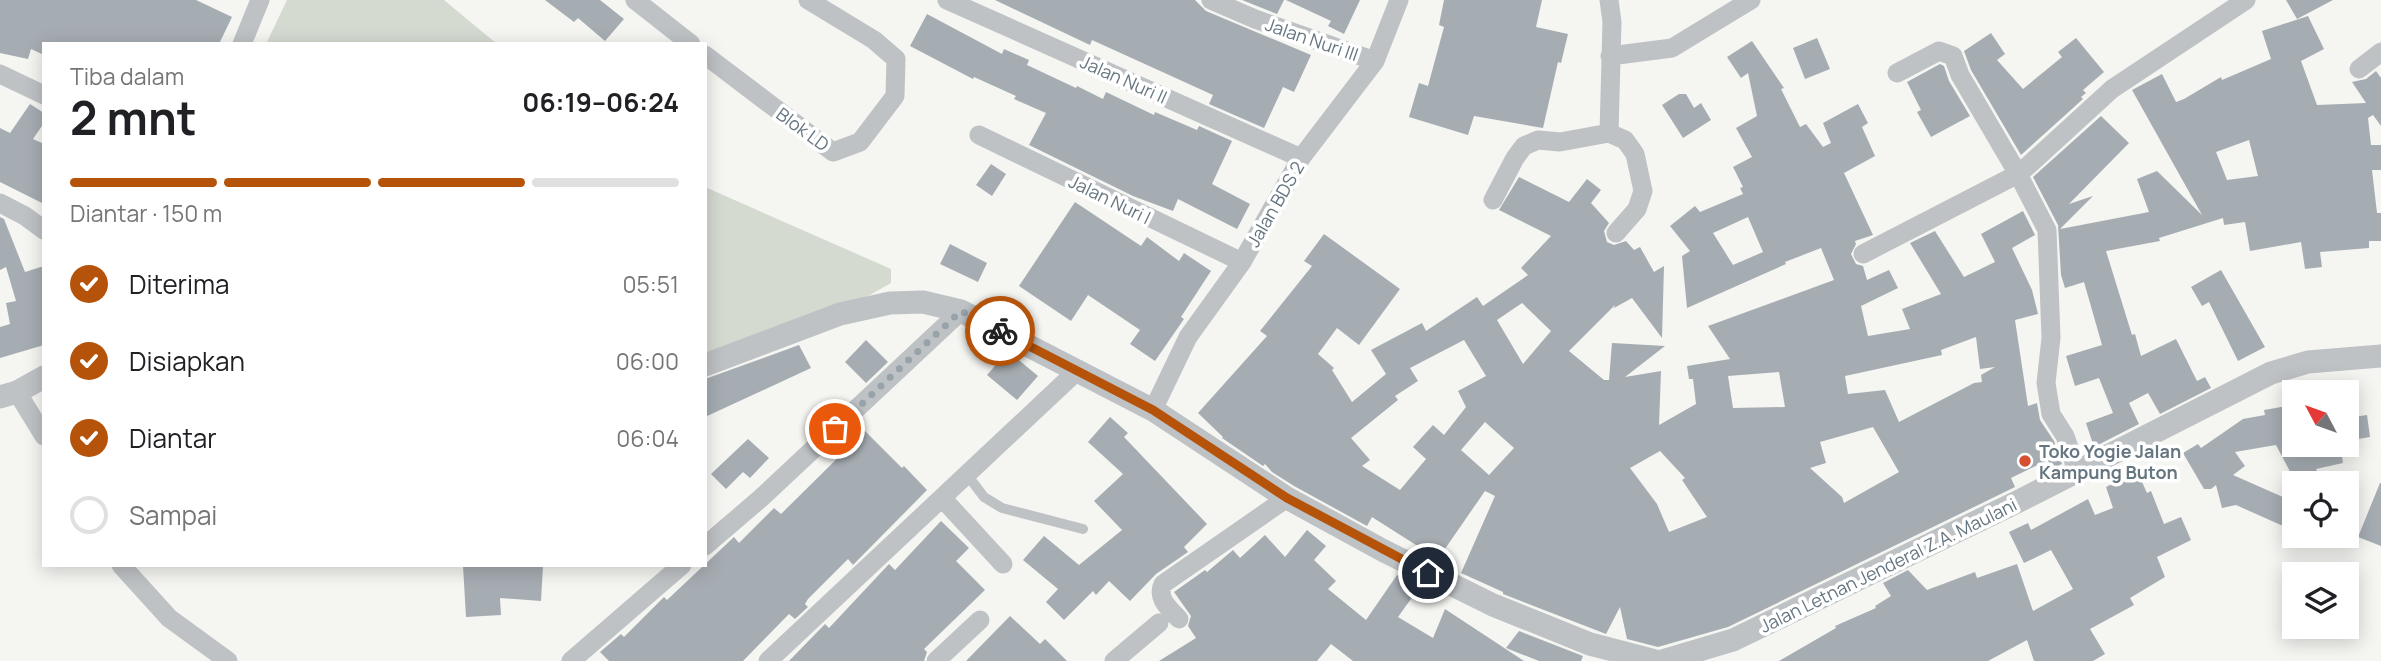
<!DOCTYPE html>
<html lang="id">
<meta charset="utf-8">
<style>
:root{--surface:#fff;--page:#f2f2f2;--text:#202124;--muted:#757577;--line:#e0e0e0;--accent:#b45309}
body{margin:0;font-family:Manrope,sans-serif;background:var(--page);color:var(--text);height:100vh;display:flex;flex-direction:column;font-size:26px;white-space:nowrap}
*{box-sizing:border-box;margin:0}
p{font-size:23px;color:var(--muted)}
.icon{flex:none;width:38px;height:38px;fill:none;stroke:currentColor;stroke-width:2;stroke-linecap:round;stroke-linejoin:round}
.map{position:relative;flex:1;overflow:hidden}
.details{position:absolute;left:42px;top:42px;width:665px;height:525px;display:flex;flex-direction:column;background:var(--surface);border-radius:0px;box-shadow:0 4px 18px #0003}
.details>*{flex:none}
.needle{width:46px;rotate:311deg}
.buttons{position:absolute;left:2282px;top:380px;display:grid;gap:14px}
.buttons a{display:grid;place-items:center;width:77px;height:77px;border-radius:0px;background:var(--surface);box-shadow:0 4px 18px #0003;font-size:35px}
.pin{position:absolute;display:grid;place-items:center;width:60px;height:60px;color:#fff;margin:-30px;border:4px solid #fff;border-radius:50%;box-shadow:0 2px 7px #0007}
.courier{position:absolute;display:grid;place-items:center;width:70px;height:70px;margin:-35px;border:5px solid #b45309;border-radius:50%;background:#fff;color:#222;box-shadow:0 2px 9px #0007}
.summary em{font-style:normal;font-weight:700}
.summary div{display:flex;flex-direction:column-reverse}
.summary{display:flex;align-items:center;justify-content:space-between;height:119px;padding:0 28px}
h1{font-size:46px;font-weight:700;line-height:52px}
.bar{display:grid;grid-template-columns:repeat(4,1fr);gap:10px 7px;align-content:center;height:84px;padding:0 28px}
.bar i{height:9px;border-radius:5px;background:var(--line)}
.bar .active{background:var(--accent)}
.bar p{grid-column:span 4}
ol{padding:0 28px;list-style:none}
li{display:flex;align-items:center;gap:21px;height:77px}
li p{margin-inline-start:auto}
li .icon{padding:7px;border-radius:50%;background:var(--accent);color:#fff;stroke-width:4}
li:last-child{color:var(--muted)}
li i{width:38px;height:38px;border:4px solid var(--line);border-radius:50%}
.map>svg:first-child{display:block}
</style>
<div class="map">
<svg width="2381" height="661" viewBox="0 0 2381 661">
<rect width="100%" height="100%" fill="#f5f5f2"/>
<path fill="#d5dad1" d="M287,0H444L497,44H266Z
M705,187L891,269V283L868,296L705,353Z"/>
<path fill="#a6adb2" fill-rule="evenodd" d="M0,0H196L232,17L219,44H44V55L31,49L28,59L0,53Z
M545,0H600L624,19L605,41L578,18L574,22Z
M995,0H1195L1206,11L1311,55L1294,92L1283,87L1264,128L1209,104L1213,95L1092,40L1090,45Z
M1242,0H1284L1277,14Z
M1286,0H1360L1344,34L1328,26L1331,21Z
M1444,0H1542L1536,27L1568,34L1561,63L1558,62L1543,128L1474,116L1468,135L1409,117L1419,83L1428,86L1444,27L1439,25Z
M2286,0H2333L2297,19Z
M927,14L1002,54L1004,49L1029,60L1027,65L1076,88L1077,86L1103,99L1106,92L1154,115L1155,112L1197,130L1199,126L1232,141L1212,184L1250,204L1237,229L1178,199L1173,211L1133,196L1029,145L1046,113L1014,99L1016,96L974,77L973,79L910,46Z
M2308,16L2324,49L2301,61L2317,105L2366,103L2352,82L2366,79L2376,71L2381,78V126L2373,115L2368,118L2371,145H2381V170H2372L2377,213H2381V241H2369V248L2320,252L2322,267L2305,269L2301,242L2250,251L2245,222L2224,225L2223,218L2159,238L2160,241L2106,251L2132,335L2135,334L2141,356L2176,339L2197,381L2205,377L2211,388L2160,414L2148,393L2129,403L2139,424L2094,447L2086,423L2113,413L2099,378L2075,386L2066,356L2102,345L2084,282L2065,288L2061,275L2058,225L2033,177L2101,116L2129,143L2069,204L2093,196L2060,229L2149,212L2137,179L2157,171L2202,215L2132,90L2162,74L2176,102L2184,99L2221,77L2222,80L2271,59L2262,31ZM2249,140L2258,176L2227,180L2216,152Z
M1991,33L2005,54L1997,60L2023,89L2062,57L2058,52L2076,38L2104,72L2083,90L2086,93L2081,97L2083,99L2021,155L1971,70L1964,51Z
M1817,38L1830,69L1805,79L1793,48Z
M1752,41L1784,88L1781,89L1800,127L1806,124L1823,147L1831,143L1823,123L1858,104L1868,123L1862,127L1875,156L1844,173L1873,235L1855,241L1856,244L1851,254L1856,264L1863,266L1867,280L1889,270L1898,288L1861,306L1868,336L1910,329L1902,309L1941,294L1910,243L1935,231L1964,277L1995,262L1981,234L2023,211L2035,235L2012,248L2032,290L2038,314L2015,320L2028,406L2037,403L2040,420L2054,441L2062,464L2051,469L2048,460L2011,478L2015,487L1728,627L1658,647L1627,639L1620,607L1606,634L1503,594V592L1461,573L1495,496L1485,491L1438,559L1372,517L1367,526L1294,486L1272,472L1265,464L1263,466L1222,438L1223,437L1198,413L1267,336L1260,331L1312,266L1304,261L1324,234L1400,289L1359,345L1337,328L1318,354L1334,368L1332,370L1352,402L1386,374L1371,350L1422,323L1426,331L1477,297L1483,306L1528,275L1521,268L1551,236L1499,210L1519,177L1569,202L1587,179L1601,190L1591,203L1609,223L1604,231L1607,242L1614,245L1626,241L1634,250L1640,247L1654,272L1664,266L1662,338L1632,298L1614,308L1615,305L1569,351L1604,380H1609L1612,343L1665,346L1625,377L1661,371L1659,425L1696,404L1693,379H1689L1687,366L1730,359L1708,326L1834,280L1821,248L1785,262L1786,264L1687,308L1682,256L1690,251L1670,226L1695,206L1700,212L1743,194L1740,188L1743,187L1733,167L1752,157L1736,128L1757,116L1748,73L1741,78L1727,57ZM1748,217L1763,252L1733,265L1713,233ZM1522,303L1551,331L1523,364L1497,320ZM1976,337L1980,369L1995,367L1981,375L1982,382L1974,383L1899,422L1885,390L1848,394L1845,376L1942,355L1941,350ZM1464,340L1486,376L1458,391L1466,407L1444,435L1433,425L1413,447L1426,459L1400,490L1362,466L1370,460L1351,438L1398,400L1395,396L1418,381L1410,368ZM1779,372L1785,407L1733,408L1728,376ZM1485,422L1514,448L1489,475L1461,450ZM1873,427L1899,472L1844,503L1842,497L1810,468L1826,463L1820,442ZM1660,451L1685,478L1682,480L1707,517L1669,532L1657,504L1630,468Z
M1940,64L1944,66L1949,81L1970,116L1931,137L1917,112L1921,110L1907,82Z
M1679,94H1686L1694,108L1701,103L1711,120L1683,138L1662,105Z
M30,104L44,113V123L33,139L44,144V204L0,182V128L10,133Z
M991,164L1006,174L992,196L976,185Z
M1075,202L1141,246L1147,237L1179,261L1184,253L1211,271L1181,317L1184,319L1155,361L1130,344L1140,330L1088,295L1071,321L1019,286Z
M0,217L4,219L25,272L44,266V345L0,358V327L10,324L6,303L16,301L6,267L0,270Z
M950,244L987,263L978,282L940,264Z
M2221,270L2265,347L2238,361L2209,302L2202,306L2191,287Z
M866,340L888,362L866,383L845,362Z
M799,345L811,368L705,417V379Z
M1008,351L1038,376L1017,400L987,375Z
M2287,406L2293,444H2340L2343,463L2316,469L2323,483H2296L2276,445L2235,452L2245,466L2233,475L2294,502L2283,526L2236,505L2222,508L2216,485L2211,489H2204L2183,453L2198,444L2201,448L2243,419L2265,415L2264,410Z
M2367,415L2370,437L2347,441V418Z
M1110,417L1128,433L1124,437L1207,524L1184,547L1188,552L1156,574L1130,601L1109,581L1096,595L1093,591L1064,620L1046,602L1058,589L1023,560L1044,536L1079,565L1122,530L1094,501L1123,474L1088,442Z
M865,431L902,468L904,466L927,490L853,565L848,559L808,599L805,604L808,607L795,619L789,614L743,661H609L600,652L621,634L624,637L664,597L667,600L734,537L739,543L774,508L781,514Z
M748,439L769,458L750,478L743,472L726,489L711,474Z
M2137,471L2147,493L2151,491L2164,524L2181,517L2191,540L2157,557L2165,577L2130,598L2134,605L2090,629L2105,654L2093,661H2034L2027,640L1988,661H1779L1836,628L1835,626L1876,608L1875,606L1891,596L1883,583L1908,570L1927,590L1975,572L1977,578L2017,564L2033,611L2073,589L2051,550L2024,563L2009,532L2028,523L2031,530L2088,499L2095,515L2113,508L2106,487Z
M2380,483H2381V546L2358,537Z
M941,521L969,548L956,561L985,590L924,649L927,652L924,661H789L825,624L829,628L889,564L895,570Z
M1307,530L1326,546L1314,560L1336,581L1328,589L1366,620L1397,575L1418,589L1398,617L1433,638L1445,609L1524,661H1353L1331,644L1317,661H1159L1196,638L1188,626L1191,616L1174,592L1205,570L1207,572L1233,550L1240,558L1265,535L1285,557Z
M484,565L543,566L541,601L500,598L501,615L466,617L463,566Z
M1010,616L1040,644L1045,639L1067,661H966Z
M1519,631L1583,656L1581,661H1539L1506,648Z"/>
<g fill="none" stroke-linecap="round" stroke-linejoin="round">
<path stroke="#bec2c5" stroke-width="10" d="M968,476L984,497L1002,508L1083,529"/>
<path stroke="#bec2c5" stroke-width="19" d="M635,0L691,44
M947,0L1301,158
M1211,0L1255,19L1375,61
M1609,0L1612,22L1609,133L1625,140L1635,154L1643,191L1637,209L1616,233
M242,44L260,0
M705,55L833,152L860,142L895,96L896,59L874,40L808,0
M1610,56L1672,48L1751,0
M2359,69L2381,52
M1897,73L1939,51L1953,56L1960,75L2018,174L2047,230L2051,338L2046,383L2051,414L2065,436L2077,471
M0,74L44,95
M979,135L1242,262
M1493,200L1515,158L1524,146L1538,140L1560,142L1609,133
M0,203L25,216L44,230
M1863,254L2020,173L2112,89L2246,0
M17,392L44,436
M1153,410L1188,337L1242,262L1301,158L1375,61L1399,0
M943,499L1003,564
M705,546L761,498L961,311
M121,565L169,618L228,661
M1179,619C1170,609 1156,599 1163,584L1287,498
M571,661L682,565
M768,661L1078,370
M936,661L980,620
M1114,661L1159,623"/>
<path stroke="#bec2c5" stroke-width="23" d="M705,365L840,314L890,303L923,302L961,311L1153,410L1287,498L1384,551L1493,605L1590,644L1655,661
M0,397L17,392L44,377
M1662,661L1733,640L2013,504L2271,373L2308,362L2381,356"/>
</g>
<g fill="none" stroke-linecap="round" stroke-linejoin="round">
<path stroke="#98a2a9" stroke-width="7" stroke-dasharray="0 12.6" d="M835,429L961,311L1000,331"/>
<path stroke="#b45309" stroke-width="9" d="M1000,331L1153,410L1287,498L1428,573"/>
</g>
<circle fill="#d64f31" stroke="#fff" stroke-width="2.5" cx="2025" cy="461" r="7"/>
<g text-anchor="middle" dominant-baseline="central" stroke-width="7" stroke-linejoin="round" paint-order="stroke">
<g font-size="18" fill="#667681" stroke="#fff">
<text transform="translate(1312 39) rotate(19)">Jalan Nuri III</text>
<text transform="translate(1124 79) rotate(24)">Jalan Nuri II</text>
<text transform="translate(803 129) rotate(36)">Blok LD</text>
<text transform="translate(1110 199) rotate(26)">Jalan Nuri I</text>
<text transform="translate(1275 204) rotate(-60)">Jalan BDS 2</text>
<text transform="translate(1888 565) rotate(-26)">Jalan Letnan Jenderal Z.A. Maulani</text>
</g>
<g font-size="18" font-weight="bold" fill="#667681" stroke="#fff" text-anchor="start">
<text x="2039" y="451">Toko Yogie Jalan<tspan x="2039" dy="21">Kampung Buton</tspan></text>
</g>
</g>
</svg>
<div class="buttons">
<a><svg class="needle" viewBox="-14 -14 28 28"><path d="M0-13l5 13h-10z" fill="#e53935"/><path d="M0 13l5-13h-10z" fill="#757577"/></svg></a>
<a><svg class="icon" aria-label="locate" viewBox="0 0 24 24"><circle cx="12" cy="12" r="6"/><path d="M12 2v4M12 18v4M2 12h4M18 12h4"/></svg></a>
<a><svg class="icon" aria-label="layers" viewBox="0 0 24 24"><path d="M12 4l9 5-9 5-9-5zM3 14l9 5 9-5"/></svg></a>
</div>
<div class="pin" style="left:835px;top:429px;background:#ea580c"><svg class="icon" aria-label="bag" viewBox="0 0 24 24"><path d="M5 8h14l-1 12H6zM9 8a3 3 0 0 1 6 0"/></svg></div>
<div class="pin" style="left:1428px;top:573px;background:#1f2937"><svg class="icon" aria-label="home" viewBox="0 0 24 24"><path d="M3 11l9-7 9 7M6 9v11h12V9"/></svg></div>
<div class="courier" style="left:1000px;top:331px"><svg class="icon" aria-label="bike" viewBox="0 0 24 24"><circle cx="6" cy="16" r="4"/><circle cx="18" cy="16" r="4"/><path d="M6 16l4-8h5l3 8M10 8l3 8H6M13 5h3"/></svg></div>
<section class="details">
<div class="summary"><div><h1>2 mnt</h1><p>Tiba dalam</p></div><em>06:19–06:24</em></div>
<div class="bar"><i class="active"></i><i class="active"></i><i class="active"></i><i></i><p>Diantar · 150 m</p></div>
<ol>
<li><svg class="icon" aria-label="check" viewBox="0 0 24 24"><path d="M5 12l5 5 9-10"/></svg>Diterima<p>05:51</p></li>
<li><svg class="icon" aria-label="check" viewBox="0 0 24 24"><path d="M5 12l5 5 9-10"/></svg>Disiapkan<p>06:00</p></li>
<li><svg class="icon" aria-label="check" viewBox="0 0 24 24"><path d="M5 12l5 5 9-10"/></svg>Diantar<p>06:04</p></li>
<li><i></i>Sampai</li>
</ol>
</section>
</div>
